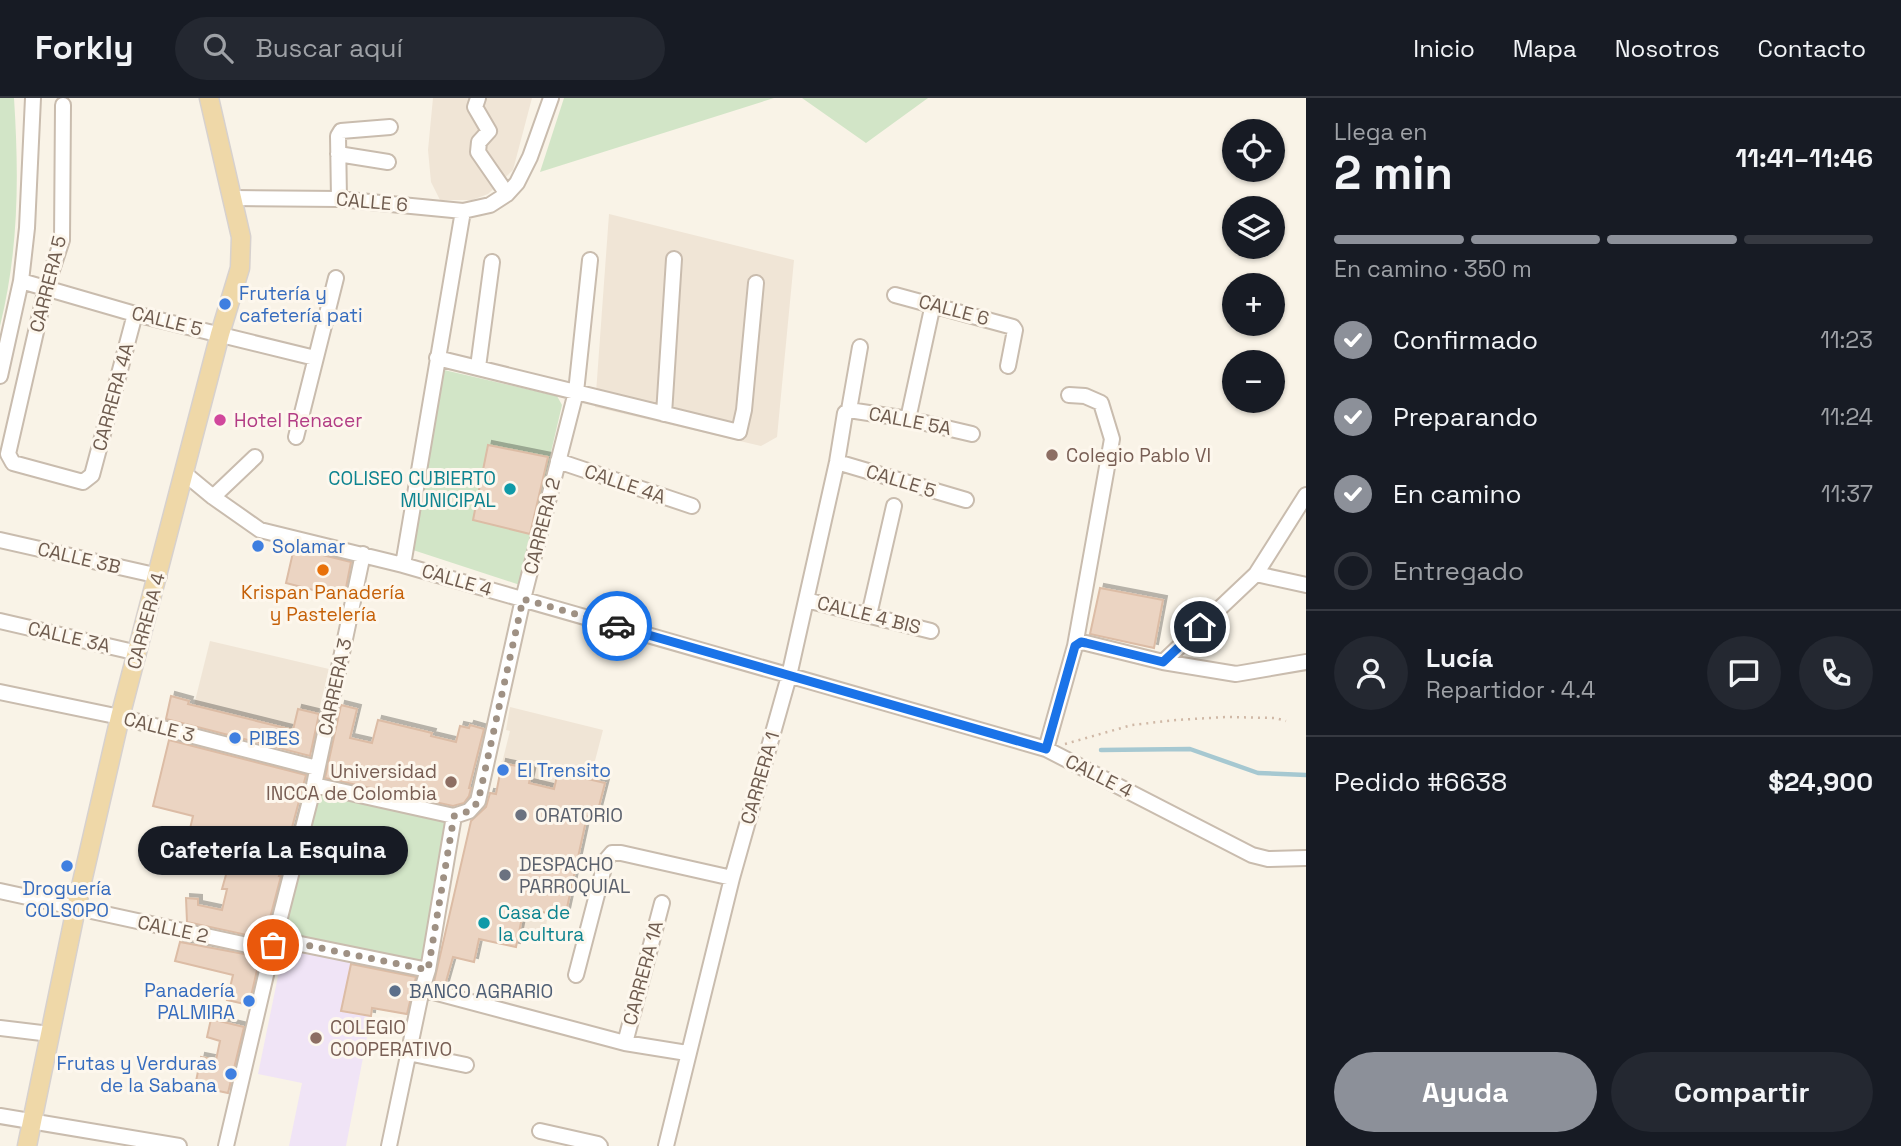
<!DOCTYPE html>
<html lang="es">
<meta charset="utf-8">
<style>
:root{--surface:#171b24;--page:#242831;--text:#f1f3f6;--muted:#9ea1a6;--line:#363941;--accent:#8c9099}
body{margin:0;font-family:"Space Grotesk",sans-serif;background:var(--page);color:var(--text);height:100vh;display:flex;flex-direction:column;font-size:26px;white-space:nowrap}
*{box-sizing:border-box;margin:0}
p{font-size:23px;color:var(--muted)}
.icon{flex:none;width:38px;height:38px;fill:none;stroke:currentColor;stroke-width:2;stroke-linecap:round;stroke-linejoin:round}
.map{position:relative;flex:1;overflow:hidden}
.side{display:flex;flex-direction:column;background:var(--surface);width:595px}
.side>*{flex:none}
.tools{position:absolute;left:1222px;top:21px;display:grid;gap:14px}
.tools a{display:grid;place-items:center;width:63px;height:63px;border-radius:50%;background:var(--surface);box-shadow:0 2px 5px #0004;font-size:35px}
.pin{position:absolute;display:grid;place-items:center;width:60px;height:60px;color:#fff;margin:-30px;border:4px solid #fff;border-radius:50%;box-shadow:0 2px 7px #0007}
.courier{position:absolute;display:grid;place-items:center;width:70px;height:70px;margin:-35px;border:5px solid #1a73e8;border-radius:50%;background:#fff;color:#222;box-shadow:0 2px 9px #0007}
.bubble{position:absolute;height:49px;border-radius:24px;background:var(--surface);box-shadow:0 2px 5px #0004;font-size:23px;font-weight:600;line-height:49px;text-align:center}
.headline em{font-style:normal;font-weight:600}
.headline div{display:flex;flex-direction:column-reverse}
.headline{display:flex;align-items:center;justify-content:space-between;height:119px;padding:0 28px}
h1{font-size:46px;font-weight:600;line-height:52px}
.bar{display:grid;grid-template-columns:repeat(4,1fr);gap:10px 7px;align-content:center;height:84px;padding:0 28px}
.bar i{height:9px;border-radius:5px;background:var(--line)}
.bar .on{background:var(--accent)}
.bar p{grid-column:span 4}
.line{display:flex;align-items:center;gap:18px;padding:0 28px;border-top:2px solid var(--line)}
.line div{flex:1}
.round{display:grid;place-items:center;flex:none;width:74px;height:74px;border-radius:37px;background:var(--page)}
ol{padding:0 28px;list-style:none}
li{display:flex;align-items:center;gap:21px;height:77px}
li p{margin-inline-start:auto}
li .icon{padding:7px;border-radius:50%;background:var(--accent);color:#fff;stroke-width:4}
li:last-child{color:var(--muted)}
li i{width:38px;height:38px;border:4px solid var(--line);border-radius:50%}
.action{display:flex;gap:14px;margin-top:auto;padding:14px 28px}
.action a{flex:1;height:80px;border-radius:42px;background:var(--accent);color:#fff;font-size:28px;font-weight:600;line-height:80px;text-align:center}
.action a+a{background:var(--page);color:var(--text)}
header{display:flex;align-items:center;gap:42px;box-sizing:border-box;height:98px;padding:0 35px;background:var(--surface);border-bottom:2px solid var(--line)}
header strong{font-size:33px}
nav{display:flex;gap:38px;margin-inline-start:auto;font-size:24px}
.search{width:490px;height:63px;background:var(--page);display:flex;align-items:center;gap:18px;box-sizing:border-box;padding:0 24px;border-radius:38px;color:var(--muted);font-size:26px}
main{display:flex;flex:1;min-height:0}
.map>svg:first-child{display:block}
</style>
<header>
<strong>Forkly</strong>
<div class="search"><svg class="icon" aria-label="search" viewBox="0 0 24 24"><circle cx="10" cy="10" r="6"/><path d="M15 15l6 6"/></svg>Buscar aquí</div>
<nav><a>Inicio</a><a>Mapa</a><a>Nosotros</a><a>Contacto</a></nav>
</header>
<main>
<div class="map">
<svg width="1306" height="1048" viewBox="0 0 1306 1048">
<defs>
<filter id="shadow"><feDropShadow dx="4" dy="-4" stdDeviation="0" flood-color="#0004"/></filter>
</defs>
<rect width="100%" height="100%" fill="#f9f3e7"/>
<path fill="#f0e5d6" d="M433,0H532L513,72L488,96L472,102H440L431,84L428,52Z
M609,116L794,162L777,339L761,348L595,309Z
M210,543L329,571L318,616L298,611L293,632L194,607Z
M510,609L603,632L590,682L558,674L554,691L529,685L532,671L502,665L510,633L506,632Z
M523,816L547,822L544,842L518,837Z"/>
<path fill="#f0e4f6" d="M284,849L351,862L342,913L371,918L346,1048H289L302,985L258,976Z"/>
<path fill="#d2e5c7" d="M0,0H14C19,78 19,151 0,228Z
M564,0H774L540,74Z
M802,0H928L866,45Z
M444,272L557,298L562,307L520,487L413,452Z
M314,687L454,718L428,872L273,847Z"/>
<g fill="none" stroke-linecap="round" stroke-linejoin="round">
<path stroke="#a6c8d1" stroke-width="4.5" d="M1101,652L1190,651L1258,675L1306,677"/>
</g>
<path fill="#ebd4c2" stroke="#dcbca5" stroke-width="2" filter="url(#shadow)" d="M488,347L548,359L530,436L473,422Z
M294,450L351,464L344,500L286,485Z
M1100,490L1163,502L1154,550L1090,536Z
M171,598L189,603L188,606L293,632L298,611L319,616L310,658L166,621Z
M341,607L357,611L350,640L372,645L378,622L432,635L431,638L456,644L460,628L469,630L470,627L484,631L469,690H471L469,698L464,705L453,708L325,680Z
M169,642L306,677L279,778H281L265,839L261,840L187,824L186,800L198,801V807L222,812L227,791H222L231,759L186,748L193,718L153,708Z
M502,665L532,671L529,685L554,691L558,674L605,685L596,720L587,718L565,819L524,810L516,849L479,841L474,864L453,859L445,887L434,884L471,723L486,709L490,695L496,696Z
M180,844L260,859L249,907L227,902L233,877L175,863Z
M351,866L416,879L407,916L372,910L371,918L341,913Z
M211,921L244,929L228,995L195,988L201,959L216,962L220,943L207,939Z"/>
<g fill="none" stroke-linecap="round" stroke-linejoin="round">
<defs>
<path id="minor" d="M478,0L475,9L489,33L479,44L478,54L507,96
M63,7L62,142L46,190L8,356L13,365L83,384L92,377L135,216
M338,56L388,64
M233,100L339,101L463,113L490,107L507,96L517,85L530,59L551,0
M339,101L338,38L341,33L390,29
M21,183L135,216L315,260
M895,197L1013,229L1015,232L1008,268
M437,260L739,334L744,312L756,185
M478,269L492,164
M0,278L21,183L27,130L33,0
M849,312L908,321L972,336
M664,316L674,161
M908,321L933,206
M296,339L336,180
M558,363L692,408
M837,364L966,402
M184,375L213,399L260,432L403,467L1046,651L1252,757L1268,761L1306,760
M213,399L255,359
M0,442L159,478
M403,467L463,113
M1256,476L1306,487
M806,502L931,533
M869,517L894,408
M0,523L138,555
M1075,548L1081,544L1086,545L1163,564L1236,576L1306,564
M1163,564L1256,476L1306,397
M0,594L120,619L317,670
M1046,651L1075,548L1112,341L1101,305L1085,298L1069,297
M314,687L454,718
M0,793L261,850L286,843L428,872
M576,877L606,762L612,755H621L732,780
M422,891L625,945L687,955
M0,930L50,936
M625,945L662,805
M408,955L466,967
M0,1018L179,1048
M540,1033L598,1046L600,1048
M226,1048L273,847L314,687L363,456
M389,1048L422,891L428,872L454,718L469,713L478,703L523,501L576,294L590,162
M666,1048L732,780L789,578L837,364L845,315L849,312L860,249"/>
<path id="major" d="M27,1048L76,810L120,619L220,236L240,170L241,139L209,0"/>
</defs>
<use href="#minor" stroke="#c9bcae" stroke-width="18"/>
<use href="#major" stroke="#d7d1ce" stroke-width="21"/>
<path stroke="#d0b8a6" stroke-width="2.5" stroke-dasharray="2 5" stroke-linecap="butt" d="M1065,646L1132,627L1176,622L1226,619L1275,620L1286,623"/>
<use href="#minor" stroke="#fff" stroke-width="14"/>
<use href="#major" stroke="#efd8a8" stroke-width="18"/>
</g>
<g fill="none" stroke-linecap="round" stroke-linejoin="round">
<path stroke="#9f9184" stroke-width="7" stroke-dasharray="0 12.6" d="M273,847L286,843L428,872L454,718L469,713L478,704L523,501L617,528"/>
<path stroke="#1a73e8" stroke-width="9" d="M617,528L1046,651L1075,548L1081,544L1086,545L1163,564L1200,529"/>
</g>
<g fill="#3f7fe0" stroke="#fdf7ed" stroke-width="2.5">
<circle cx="225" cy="206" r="7"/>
<circle cx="258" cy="448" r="7"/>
<circle cx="235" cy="640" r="7"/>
<circle cx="503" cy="672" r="7"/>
<circle cx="67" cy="768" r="7"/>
<circle cx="249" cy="903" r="7"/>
<circle cx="231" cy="976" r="7"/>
</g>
<circle fill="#d1479c" stroke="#fdf7ed" stroke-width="2.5" cx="220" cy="322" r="7"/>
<g fill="#8d6e63" stroke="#fdf7ed" stroke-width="2.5">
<circle cx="1052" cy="357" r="7"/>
<circle cx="451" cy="684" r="7"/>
<circle cx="316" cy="940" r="7"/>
</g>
<g fill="#0f9aa8" stroke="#fdf7ed" stroke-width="2.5">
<circle cx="510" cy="391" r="7"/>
<circle cx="484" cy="825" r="7"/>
</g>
<circle fill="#e8710a" stroke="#fdf7ed" stroke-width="2.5" cx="323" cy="472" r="7"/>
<g fill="#6b7280" stroke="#fdf7ed" stroke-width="2.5">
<circle cx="521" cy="717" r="7"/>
<circle cx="505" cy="777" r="7"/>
</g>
<circle fill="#5c6f8a" stroke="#fdf7ed" stroke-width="2.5" cx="395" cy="893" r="7"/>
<g text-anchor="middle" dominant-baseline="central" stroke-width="6" stroke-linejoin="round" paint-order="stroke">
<g font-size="19" fill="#6f5c4f" stroke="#fdf7ed">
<text transform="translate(372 104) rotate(5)">CALLE 6</text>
<text transform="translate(48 186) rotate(-76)">CARRERA 5</text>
<text transform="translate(954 212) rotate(15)">CALLE 6</text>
<text transform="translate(167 223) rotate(14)">CALLE 5</text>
<text transform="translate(113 299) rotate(-75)">CARRERA 4A</text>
<text transform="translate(910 323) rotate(11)">CALLE 5A</text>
<text transform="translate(901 383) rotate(17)">CALLE 5</text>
<text transform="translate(625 386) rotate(19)">CALLE 4A</text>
<text transform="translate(542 428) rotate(-76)">CARRERA 2</text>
<text transform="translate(79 460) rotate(13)">CALLE 3B</text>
<text transform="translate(457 482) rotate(16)">CALLE 4</text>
<text transform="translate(869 517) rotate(14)">CALLE 4 BIS</text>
<text transform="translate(146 523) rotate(-75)">CARRERA 4</text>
<text transform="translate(69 539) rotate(13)">CALLE 3A</text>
<text transform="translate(335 589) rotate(-78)">CARRERA 3</text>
<text transform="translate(159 629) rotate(14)">CALLE 3</text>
<text transform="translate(1099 678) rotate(27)">CALLE 4</text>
<text transform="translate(760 680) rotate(-74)">CARRERA 1</text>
<text transform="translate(173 831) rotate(12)">CALLE 2</text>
<text transform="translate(643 875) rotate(-75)">CARRERA 1A</text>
</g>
<g font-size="19" fill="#366cbe" stroke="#fdf7ed" text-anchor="start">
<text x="239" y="195">Frutería y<tspan x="239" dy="22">cafetería pati</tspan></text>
<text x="272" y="448">Solamar</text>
<text x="249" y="640">PIBES</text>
<text x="517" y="672">El Trensito</text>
<text x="67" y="790" text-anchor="middle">Droguería<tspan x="67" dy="22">COLSOPO</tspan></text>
<text x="235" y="892" text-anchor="end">Panadería<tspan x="235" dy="22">PALMIRA</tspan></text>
<text x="217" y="965" text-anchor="end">Frutas y Verduras<tspan x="217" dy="22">de la Sabana</tspan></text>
</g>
<g font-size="19" fill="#b23c85" stroke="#fdf7ed" text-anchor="start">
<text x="234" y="322">Hotel Renacer</text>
</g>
<g font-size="19" fill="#785e54" stroke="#fdf7ed" text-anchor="start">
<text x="1066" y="357">Colegio Pablo VI</text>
<text x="437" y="673" text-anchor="end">Universidad<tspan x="437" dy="22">INCCA de Colombia</tspan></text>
<text x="330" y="929">COLEGIO<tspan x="330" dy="22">COOPERATIVO</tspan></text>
</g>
<g font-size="19" fill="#0d838f" stroke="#fdf7ed" text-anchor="end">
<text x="496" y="380">COLISEO CUBIERTO<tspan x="496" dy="22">MUNICIPAL</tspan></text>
<text x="498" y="814" text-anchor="start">Casa de<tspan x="498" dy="22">la cultura</tspan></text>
</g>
<g font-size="19" fill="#c56008" stroke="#fdf7ed">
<text x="323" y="494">Krispan Panadería<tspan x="323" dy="22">y Pastelería</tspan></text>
</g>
<g font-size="19" fill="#5b616d" stroke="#fdf7ed" text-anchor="start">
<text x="535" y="717">ORATORIO</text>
<text x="519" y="766">DESPACHO<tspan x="519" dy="22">PARROQUIAL</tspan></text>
</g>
<g font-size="19" fill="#4e5e75" stroke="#fdf7ed" text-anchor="start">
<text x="409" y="893">BANCO AGRARIO</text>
</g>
</g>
</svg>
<div class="tools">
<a><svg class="icon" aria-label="locate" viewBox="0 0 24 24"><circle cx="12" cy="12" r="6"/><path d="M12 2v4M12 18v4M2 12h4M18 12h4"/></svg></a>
<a><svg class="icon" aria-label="layers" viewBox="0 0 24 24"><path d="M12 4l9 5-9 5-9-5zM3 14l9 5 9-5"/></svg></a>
<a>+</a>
<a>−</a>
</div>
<div class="pin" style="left:273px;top:847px;background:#ea580c"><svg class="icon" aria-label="bag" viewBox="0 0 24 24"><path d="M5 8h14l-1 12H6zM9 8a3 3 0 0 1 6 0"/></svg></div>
<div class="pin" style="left:1200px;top:529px;background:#1f2937"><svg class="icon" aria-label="home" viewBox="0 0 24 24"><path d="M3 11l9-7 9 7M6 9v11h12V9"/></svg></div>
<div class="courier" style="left:617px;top:528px"><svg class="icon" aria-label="car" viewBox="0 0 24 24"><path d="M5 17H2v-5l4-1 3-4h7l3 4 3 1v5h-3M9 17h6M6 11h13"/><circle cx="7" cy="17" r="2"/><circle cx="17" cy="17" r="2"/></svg></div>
<div class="bubble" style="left:138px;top:728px;width:270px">Cafetería La Esquina</div>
</div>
<section class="side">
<div class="headline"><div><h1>2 min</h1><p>Llega en</p></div><em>11:41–11:46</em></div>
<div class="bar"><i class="on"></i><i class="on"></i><i class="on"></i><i></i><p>En camino · 350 m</p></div>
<ol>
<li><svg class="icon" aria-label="check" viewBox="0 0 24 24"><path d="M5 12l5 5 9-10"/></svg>Confirmado<p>11:23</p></li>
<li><svg class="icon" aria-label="check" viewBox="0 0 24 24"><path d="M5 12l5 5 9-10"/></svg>Preparando<p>11:24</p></li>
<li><svg class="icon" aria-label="check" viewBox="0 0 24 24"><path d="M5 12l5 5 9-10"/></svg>En camino<p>11:37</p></li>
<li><i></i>Entregado</li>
</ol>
<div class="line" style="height:126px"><a class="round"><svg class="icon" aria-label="person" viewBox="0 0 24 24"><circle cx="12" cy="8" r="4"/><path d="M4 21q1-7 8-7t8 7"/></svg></a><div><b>Lucía</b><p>Repartidor · 4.4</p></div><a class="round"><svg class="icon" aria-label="chat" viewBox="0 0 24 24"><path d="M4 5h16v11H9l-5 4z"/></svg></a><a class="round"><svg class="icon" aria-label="phone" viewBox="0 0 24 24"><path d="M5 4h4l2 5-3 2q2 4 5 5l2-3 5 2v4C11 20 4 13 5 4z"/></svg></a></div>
<div class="line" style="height:91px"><div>Pedido #6638</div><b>$24,900</b></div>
<div class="action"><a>Ayuda</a><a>Compartir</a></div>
</section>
</main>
